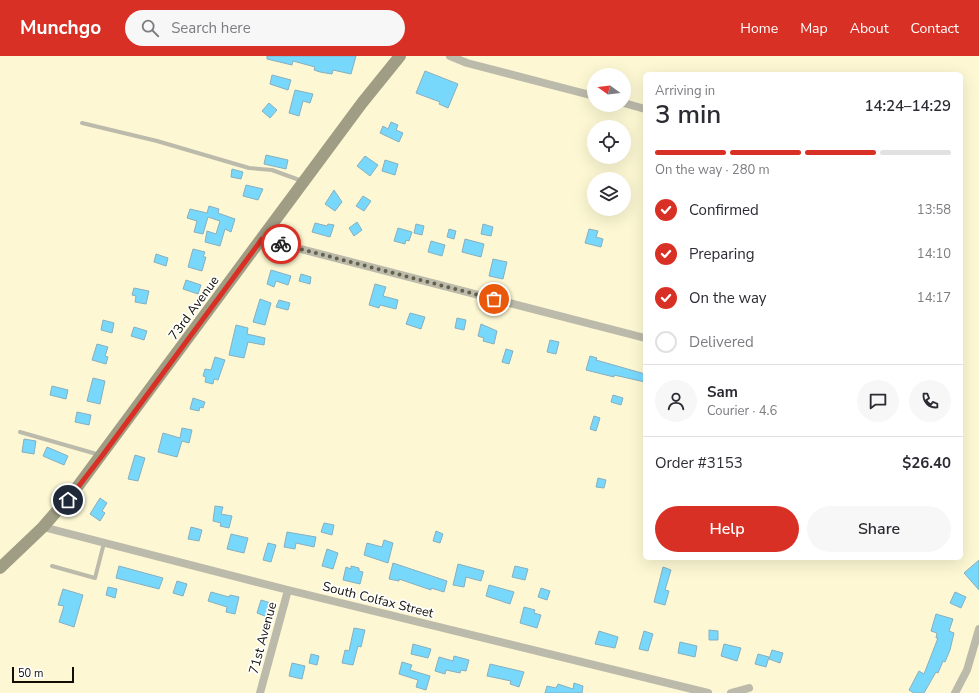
<!DOCTYPE html>
<meta charset="utf-8">
<style>
:root{--surface:#fff;--page:#f7f7f7;--text:#2b2b33;--muted:#7c7c81;--line:#e1e1e2;--accent:#d93025}
body{margin:0;font-family:"Nunito Sans",sans-serif;background:var(--page);color:var(--text);height:100vh;display:flex;flex-direction:column;font-size:15px;white-space:nowrap}
*{box-sizing:border-box;margin:0}
p{font-size:13px;color:var(--muted)}
.icon{flex:none;width:22px;height:22px;fill:none;stroke:currentColor;stroke-width:2;stroke-linecap:round;stroke-linejoin:round}
.map{position:relative;flex:1;overflow:hidden}
.side{position:absolute;left:643px;top:16px;width:320px;height:488px;display:flex;flex-direction:column;background:var(--surface);border-radius:6px;box-shadow:0 4px 16px #0002}
.side>*{flex:none}
.needle{width:26px;rotate:285deg}
.controls{position:absolute;left:587px;top:12px;display:grid;gap:8px}
.controls a{display:grid;place-items:center;width:44px;height:44px;border-radius:50%;background:var(--surface);box-shadow:0 4px 16px #0002;font-size:20px}
.scale{position:absolute;left:12px;bottom:10px;width:62px;box-sizing:border-box;padding-left:4px;border:2px solid #110f03;border-top:0;font-size:11px;line-height:14px;white-space:nowrap;color:#110f03;-webkit-text-stroke:3px #fff;paint-order:stroke}
.pin{position:absolute;display:grid;place-items:center;width:34px;height:34px;color:#fff;margin:-17px;border:2px solid #fff;border-radius:50%;box-shadow:0 1px 4px #0007}
.courier{position:absolute;display:grid;place-items:center;width:40px;height:40px;margin:-20px;border:3px solid #d93025;border-radius:50%;background:#fff;color:#222;box-shadow:0 1px 5px #0007}
.overview em{font-style:normal;font-weight:600}
.overview div{display:flex;flex-direction:column-reverse}
.overview{display:flex;align-items:center;justify-content:space-between;height:68px;padding:0 12px}
h1{font-size:26px;font-weight:600;line-height:30px}
.bar{display:grid;grid-template-columns:repeat(4,1fr);gap:6px 4px;align-content:center;height:48px;padding:0 12px}
.bar i{height:5px;border-radius:3px;background:var(--line)}
.bar .selected{background:var(--accent)}
.bar p{grid-column:span 4}
.line{display:flex;align-items:center;gap:10px;padding:0 12px;border-top:1px solid var(--line)}
.line div{flex:1}
.round{display:grid;place-items:center;flex:none;width:42px;height:42px;border-radius:21px;background:var(--page)}
ol{padding:0 12px;list-style:none}
li{display:flex;align-items:center;gap:12px;height:44px}
li p{margin-inline-start:auto}
li .icon{padding:4px;border-radius:50%;background:var(--accent);color:#fff;stroke-width:4}
li:last-child{color:var(--muted)}
li i{width:22px;height:22px;border:2px solid var(--line);border-radius:50%}
.cta{display:flex;gap:8px;margin-top:auto;padding:8px 12px}
.cta a{flex:1;height:46px;border-radius:24px;background:var(--accent);color:#fff;font-size:16px;font-weight:600;line-height:46px;text-align:center}
.cta a+a{background:var(--page);color:var(--text)}
header{display:flex;align-items:center;gap:24px;box-sizing:border-box;height:56px;padding:0 20px;background:var(--accent);color:#fff}
header strong{font-size:19px}
nav{display:flex;gap:22px;margin-inline-start:auto;font-size:14px}
.search{width:280px;height:36px;background:var(--page);display:flex;align-items:center;gap:10px;box-sizing:border-box;padding:0 14px;border-radius:22px;color:var(--muted);font-size:15px}
.map>svg:first-child{display:block}
</style>
<header>
<strong>Munchgo</strong>
<div class="search"><svg class="icon" aria-label="search" viewBox="0 0 24 24"><circle cx="10" cy="10" r="6"/><path d="M15 15l6 6"/></svg>Search here</div>
<nav><a>Home</a><a>Map</a><a>About</a><a>Contact</a></nav>
</header>
<div class="map">
<svg width="979" height="637" viewBox="0 0 979 637">
<rect width="100%" height="100%" fill="#fdf8d3"/>
<path fill="#78d8fb" stroke="#87afbf" d="M267,0H356L351,18L333,14L332,18L320,16L314,14L315,11L293,5L292,9L267,3Z
M425,15L458,28L448,52L439,48L440,46L416,37Z
M272,19L291,24L288,34L270,28Z
M295,34L313,38L310,47L303,45L299,60L289,57Z
M269,47L277,54L270,62L262,55Z
M391,66L398,69L396,74L403,77L399,86L380,77L383,70L388,73Z
M266,99L288,104L286,113L264,108Z
M365,100L378,109L370,120L357,110Z
M385,104L398,108L395,119L382,115Z
M232,113L243,116L241,123L231,121Z
M246,129L263,133L258,144L243,140Z
M334,134L342,146L335,155L325,148Z
M363,140L371,145L364,155L356,150Z
M209,150L219,153L218,157L235,163L231,176L225,173L220,190L205,186L207,175L216,178L220,165L208,161L203,178L194,176L197,165L187,162L190,153L207,157Z
M357,166L362,174L354,180L349,172Z
M315,167L327,170L328,168L334,169L330,181L312,176Z
M416,168L424,170L422,179L414,177Z
M483,168L493,171L491,180L481,178Z
M398,172L412,176L409,185L406,184L405,188L394,185Z
M449,173L456,175L454,183L447,181Z
M589,173L598,175L596,181L603,183L601,191L585,187Z
M465,183L484,188L481,201L462,196Z
M431,185L445,189L442,200L428,196Z
M193,193L205,196L203,201H206L202,215L188,211Z
M156,198L168,202L166,210L154,206Z
M493,203L507,206L503,223L489,220Z
M271,214L291,220L288,229L276,225L274,231L267,228Z
M301,218L311,221L310,228L299,225Z
M186,224L201,229L198,238L183,233Z
M375,228L386,231L383,240L398,244L396,253L380,249L379,252L369,249Z
M134,232L149,235L146,248L135,246L136,240L132,239Z
M260,243L271,247L265,269L253,266Z
M279,244L290,247L288,254L276,251Z
M410,257L425,261L421,273L406,268Z
M457,262L466,264L464,274L455,272Z
M103,264L114,267L112,277L101,274Z
M481,268L497,275L494,288L483,285L484,282L478,280Z
M236,269L248,272L247,278L265,282L264,289L248,286L244,302L229,299Z
M134,271L147,275L144,284L131,280Z
M550,284L559,286L556,298L547,296Z
M97,288L108,291L105,300L108,301L106,308L92,304Z
M506,293L513,295L509,308L502,306Z
M590,300L597,302L596,304L645,318V326L614,319V321L586,314Z
M215,301L225,304L218,324L214,323L213,328L205,326L206,321L203,320L205,313L211,314Z
M93,322L105,325L100,348L87,345Z
M52,330L68,334L66,343L50,339Z
M613,339L623,342L621,349L611,346Z
M193,342L205,346L203,352L200,351L199,355L190,353Z
M77,356L91,359L89,369L75,366Z
M594,360L600,362L596,375L590,373Z
M182,372L192,374L189,387L182,385L177,401L158,396L163,377L180,382Z
M24,383L36,385L34,398L22,396Z
M47,391L68,400L64,409L43,400Z
M135,399L145,402L138,425L128,423Z
M598,422L606,424L604,432L596,431Z
M100,442L107,447L102,455L105,457L100,465L90,458Z
M215,450L223,451L221,458L232,460L229,472L220,470L221,467L213,465Z
M324,467L334,469L332,479L321,476Z
M191,471L202,474L199,485L188,483Z
M436,475L443,478L440,487L433,485Z
M287,476L316,481L314,491L296,487L295,493L284,491Z
M231,478L248,482L244,497L227,493Z
M384,484L393,487L388,507L364,499L367,487L382,491Z
M268,487L276,489L271,506L263,504Z
M327,493L338,497L333,513L322,510Z
M979,504V534L964,517Z
M393,507L447,525L444,536L431,532V534L399,523V525L389,523Z
M458,508L484,515L481,525L466,521L464,531L453,529Z
M119,510L163,522L159,533L116,522Z
M351,510L359,512V515L363,516L360,528L343,524L346,511L351,513Z
M515,510L528,513L525,524L512,521Z
M663,511L671,514L665,534L669,535L665,549L654,546Z
M177,525L187,528L183,540L173,537Z
M489,529L514,536L510,548L486,540Z
M108,531L117,533L115,542L106,539Z
M541,532L550,535L547,544L538,541Z
M63,533L83,539L74,571L59,566L64,550L58,549Z
M211,536L229,541L230,539L239,541L235,558L226,556L227,551L208,545Z
M955,536L966,541L961,552L950,547Z
M261,544L271,547L267,561L257,557Z
M524,551L535,554L534,557L541,559L537,572L520,567Z
M936,558L953,563L949,575L954,577L950,594L945,606L943,605L938,617L936,616L924,637H914L909,634L919,615L924,618L938,582H936L937,577L931,575Z
M354,572L365,574L361,591L358,590L353,609L342,607L345,594L349,595Z
M709,574L718,575V584H709Z
M599,575L618,581L615,592L595,588Z
M644,575L653,578L648,595L639,593Z
M680,586L697,590L695,601L678,597Z
M413,588L431,593L428,602L411,598Z
M724,588L741,592L737,605L721,600Z
M772,594L783,597L780,607L769,603Z
M311,598L319,600L317,609L309,607Z
M758,598L769,601L766,611L755,608Z
M454,600L469,604L466,615L461,614L460,617L446,614L445,618L435,615L439,601L453,605Z
M402,606L412,609L410,614L430,620L426,634L416,631L418,624L399,618Z
M292,607L305,610L302,623L289,620Z
M490,608L524,616L519,631L510,628L511,625L487,620Z
M574,627L583,630L582,637H545L547,630L556,632L558,628L573,633Z"/>
<g fill="none" stroke-linecap="round" stroke-linejoin="round">
<path stroke="#bcbaaa" stroke-width="4" d="M82,67L157,85L249,112L272,114L302,125
M20,376L100,399
M52,510L95,522L104,487"/>
<path stroke="#bcbaaa" stroke-width="8" d="M450,0L467,7L594,40
M624,47L645,53
M262,183L645,282
M43,471L288,534L708,637
M260,637L288,534
M731,637L749,632
M955,637L967,614L979,573"/>
<path stroke="#a09d85" stroke-width="12" d="M0,512L43,471L75,434L362,47L400,0"/>
</g>
<g fill="none" stroke-linecap="round" stroke-linejoin="round">
<path stroke="#64614c" stroke-width="4" stroke-dasharray="0 7.2" d="M281,188L494,243"/>
<path stroke="#d93025" stroke-width="5" d="M68,444L102,400L262,183L281,188"/>
</g>
<g text-anchor="middle" dominant-baseline="central" stroke-width="3.5" stroke-linejoin="round" paint-order="stroke">
<g font-size="13" fill="#110f03" stroke="#fff">
<text transform="translate(194 252) rotate(-54)">73rd Avenue</text>
<text transform="translate(378 544) rotate(14)">South Colfax Street</text>
<text transform="translate(263 582) rotate(-75)">71st Avenue</text>
</g>
</g>
</svg>
<div class="controls">
<a><svg class="needle" viewBox="-14 -14 28 28"><path d="M0-13l5 13h-10z" fill="#e53935"/><path d="M0 13l5-13h-10z" fill="#7c7c81"/></svg></a>
<a><svg class="icon" aria-label="locate" viewBox="0 0 24 24"><circle cx="12" cy="12" r="6"/><path d="M12 2v4M12 18v4M2 12h4M18 12h4"/></svg></a>
<a><svg class="icon" aria-label="layers" viewBox="0 0 24 24"><path d="M12 4l9 5-9 5-9-5zM3 14l9 5 9-5"/></svg></a>
</div>
<div class="scale">50 m</div>
<div class="pin" style="left:494px;top:243px;background:#ea580c"><svg class="icon" aria-label="bag" viewBox="0 0 24 24"><path d="M5 8h14l-1 12H6zM9 8a3 3 0 0 1 6 0"/></svg></div>
<div class="pin" style="left:68px;top:444px;background:#1f2937"><svg class="icon" aria-label="home" viewBox="0 0 24 24"><path d="M3 11l9-7 9 7M6 9v11h12V9"/></svg></div>
<div class="courier" style="left:281px;top:188px"><svg class="icon" aria-label="bike" viewBox="0 0 24 24"><circle cx="6" cy="16" r="4"/><circle cx="18" cy="16" r="4"/><path d="M6 16l4-8h5l3 8M10 8l3 8H6M13 5h3"/></svg></div>
<section class="side">
<div class="overview"><div><h1>3 min</h1><p>Arriving in</p></div><em>14:24–14:29</em></div>
<div class="bar"><i class="selected"></i><i class="selected"></i><i class="selected"></i><i></i><p>On the way · 280 m</p></div>
<ol>
<li><svg class="icon" aria-label="check" viewBox="0 0 24 24"><path d="M5 12l5 5 9-10"/></svg>Confirmed<p>13:58</p></li>
<li><svg class="icon" aria-label="check" viewBox="0 0 24 24"><path d="M5 12l5 5 9-10"/></svg>Preparing<p>14:10</p></li>
<li><svg class="icon" aria-label="check" viewBox="0 0 24 24"><path d="M5 12l5 5 9-10"/></svg>On the way<p>14:17</p></li>
<li><i></i>Delivered</li>
</ol>
<div class="line" style="height:72px"><a class="round"><svg class="icon" aria-label="person" viewBox="0 0 24 24"><circle cx="12" cy="8" r="4"/><path d="M4 21q1-7 8-7t8 7"/></svg></a><div><b>Sam</b><p>Courier · 4.6</p></div><a class="round"><svg class="icon" aria-label="chat" viewBox="0 0 24 24"><path d="M4 5h16v11H9l-5 4z"/></svg></a><a class="round"><svg class="icon" aria-label="phone" viewBox="0 0 24 24"><path d="M5 4h4l2 5-3 2q2 4 5 5l2-3 5 2v4C11 20 4 13 5 4z"/></svg></a></div>
<div class="line" style="height:52px"><div>Order #3153</div><b>$26.40</b></div>
<div class="cta"><a>Help</a><a>Share</a></div>
</section>
</div>
